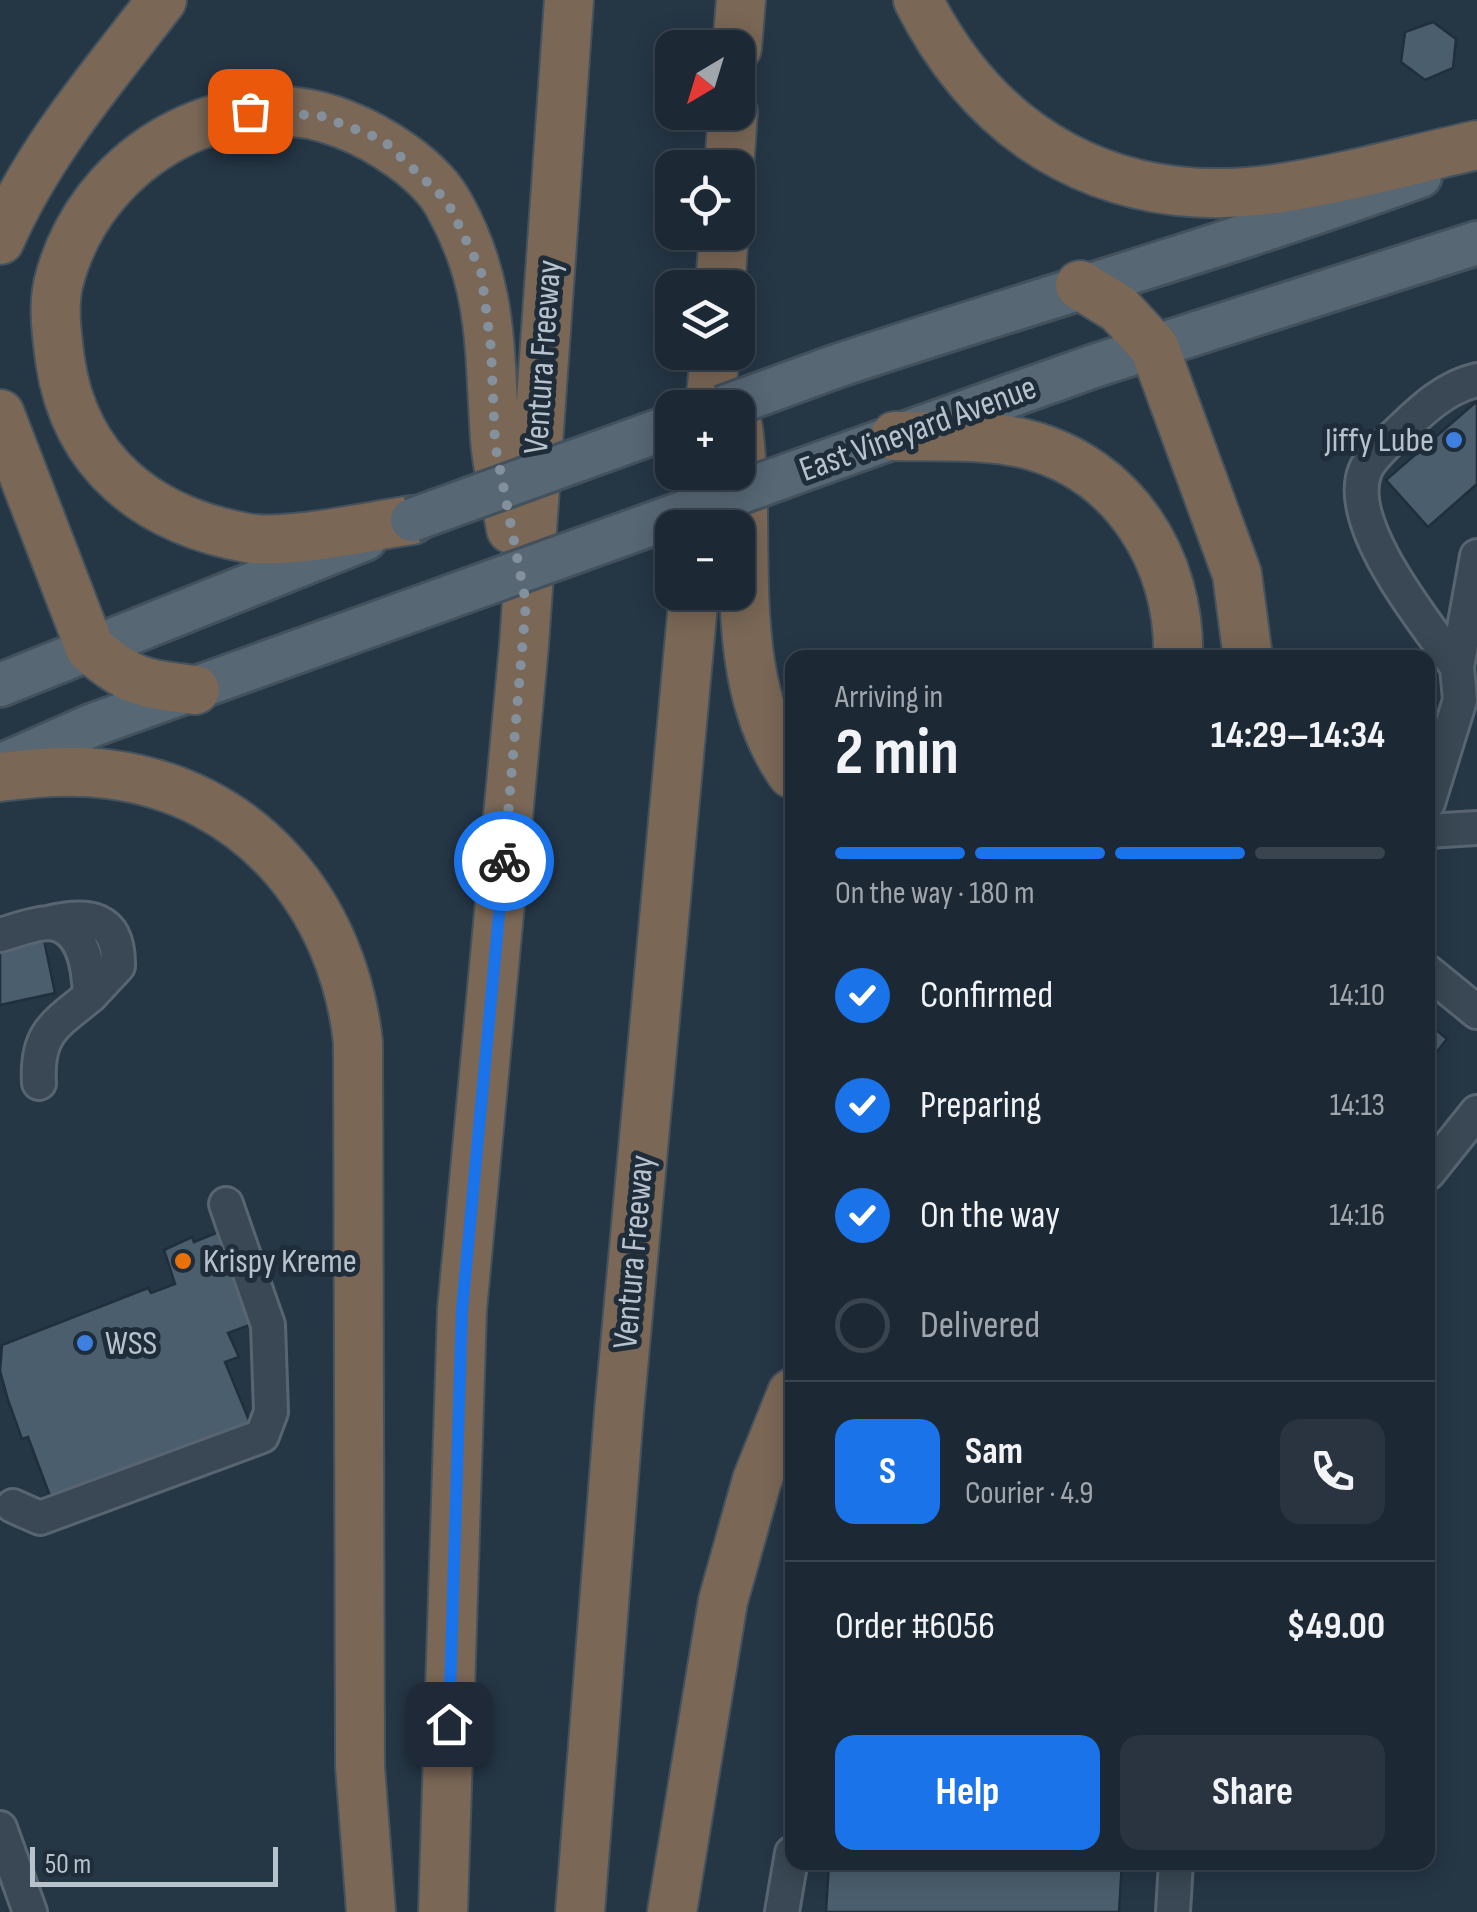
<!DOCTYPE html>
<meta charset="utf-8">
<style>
:root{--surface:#1c2834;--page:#293440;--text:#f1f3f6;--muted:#a0a6ac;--line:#3a444f;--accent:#1a73e8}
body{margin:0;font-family:"Sofia Sans Condensed",sans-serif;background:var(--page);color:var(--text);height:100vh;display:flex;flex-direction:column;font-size:38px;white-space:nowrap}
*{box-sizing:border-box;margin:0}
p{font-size:32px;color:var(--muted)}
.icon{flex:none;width:55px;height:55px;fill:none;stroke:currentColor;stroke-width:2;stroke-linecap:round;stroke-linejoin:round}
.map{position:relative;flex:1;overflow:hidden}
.drawer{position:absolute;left:785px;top:650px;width:650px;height:1220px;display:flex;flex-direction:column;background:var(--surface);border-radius:20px;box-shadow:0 5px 25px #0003,0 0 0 2px var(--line)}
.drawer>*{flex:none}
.needle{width:65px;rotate:218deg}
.fabs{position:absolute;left:655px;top:30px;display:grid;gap:20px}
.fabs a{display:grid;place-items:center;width:100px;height:100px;border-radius:20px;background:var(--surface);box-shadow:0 5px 25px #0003,0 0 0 2px var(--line);font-size:50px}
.scale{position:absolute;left:30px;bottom:25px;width:248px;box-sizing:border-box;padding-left:10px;border:5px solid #b7c2cd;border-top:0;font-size:28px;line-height:35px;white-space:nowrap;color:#b7c2cd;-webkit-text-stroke:8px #1e2d39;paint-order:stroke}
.pin{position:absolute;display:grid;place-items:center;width:85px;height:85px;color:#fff;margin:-42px;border-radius:20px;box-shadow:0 5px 15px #0006}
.courier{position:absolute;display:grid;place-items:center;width:100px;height:100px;margin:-50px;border:8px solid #1a73e8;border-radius:50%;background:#fff;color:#222;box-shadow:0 2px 12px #0007}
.headline em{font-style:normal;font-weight:700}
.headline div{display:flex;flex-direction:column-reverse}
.headline{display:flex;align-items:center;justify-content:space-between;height:170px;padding:0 50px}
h1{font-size:65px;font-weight:700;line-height:75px}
.bar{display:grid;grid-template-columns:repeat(4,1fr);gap:15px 10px;align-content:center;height:120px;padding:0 50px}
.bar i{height:12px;border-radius:8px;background:var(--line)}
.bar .selected{background:var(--accent)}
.bar p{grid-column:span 4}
.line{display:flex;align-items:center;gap:25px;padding:0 50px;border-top:2px solid var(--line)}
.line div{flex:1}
.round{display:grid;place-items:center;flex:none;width:105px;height:105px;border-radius:20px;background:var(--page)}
ol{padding:0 50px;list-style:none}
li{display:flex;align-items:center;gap:30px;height:110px}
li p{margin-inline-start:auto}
li .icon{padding:10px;border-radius:50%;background:var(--accent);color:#fff;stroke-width:4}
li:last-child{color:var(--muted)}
li i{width:55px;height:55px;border:5px solid var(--line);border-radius:50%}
.button{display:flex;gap:20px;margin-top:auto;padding:20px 50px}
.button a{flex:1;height:115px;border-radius:20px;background:var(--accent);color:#fff;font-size:40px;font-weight:700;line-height:115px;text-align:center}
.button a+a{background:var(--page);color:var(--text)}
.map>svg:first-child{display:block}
</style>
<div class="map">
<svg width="1477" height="1912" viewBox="0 0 1477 1912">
<rect width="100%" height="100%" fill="#253645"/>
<path fill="#4b5e6d" stroke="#202f3b" stroke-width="2.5" d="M1433,22L1456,39L1453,68L1425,80L1401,62L1405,32Z
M1477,401V484L1428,527L1386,480Z
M44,940L55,993L0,1005V949Z
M1428,1023L1447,1039L1428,1063Z
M226,1229L260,1321L228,1333L239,1357L225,1362L253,1430L53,1504L28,1437L22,1439L8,1400L0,1371L2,1345L148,1288L151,1293L175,1284L164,1250L192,1237L194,1242Z
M829,1862H1122L1119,1912H826Z"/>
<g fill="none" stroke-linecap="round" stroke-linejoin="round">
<defs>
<path id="minor" d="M1457,667C1426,623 1344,525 1365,471C1371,456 1390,441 1401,430C1423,409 1446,387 1477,380
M1428,803L1460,700L1457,667L1477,556
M1428,831L1477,828
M48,923C88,913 119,916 118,966L90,996
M0,935C15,931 34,923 49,923C85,925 89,970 90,996C54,1025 36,1034 39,1083
M1428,972L1477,1012
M1428,1173L1477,1112
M13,1506L40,1518L262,1436L271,1412L268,1325L226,1204
M0,1828L30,1912
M782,1912L792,1853
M1173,1912L1176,1862"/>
<path id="major" d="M834,367C1029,302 1227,246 1420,176
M827,461L1094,366L1477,243
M0,685L365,539
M0,766L93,725L399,615"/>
<path id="highway" d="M918,0C990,143 1116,211 1275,189C1343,179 1410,160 1477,145
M737,48L741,0
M729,168L733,112
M0,240C39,150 103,77 162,0
M1080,285L1119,309L1154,347L1237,574L1248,658
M720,288L724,232
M710,408L715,352
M0,414L90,648C128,682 145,684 195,690
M738,428C753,540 723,677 792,774
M895,436C938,437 984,434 1026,444C1124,469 1181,560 1178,658
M412,520C369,526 287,545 247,538C148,520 75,464 60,360C57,336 53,309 58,285C87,162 222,77 343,124C380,138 430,170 449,205C494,285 489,351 495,439C497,469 506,499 511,529
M700,528L705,472
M0,777C35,773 72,769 107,774C250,791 343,904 358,1042L360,1766L371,1912
M443,1912L462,1310L524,645L569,0
M580,1912L619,1412L694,592
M672,1912L723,1601L757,1480L792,1393"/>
</defs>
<use href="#minor" stroke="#586571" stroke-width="38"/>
<use href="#major" stroke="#43515d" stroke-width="48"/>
<use href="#highway" stroke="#44525e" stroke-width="52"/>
<use href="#minor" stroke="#394854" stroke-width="32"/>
<use href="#major" stroke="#576774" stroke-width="42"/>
<use href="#highway" stroke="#7a6756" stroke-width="48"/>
<defs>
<path id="major-bridge" d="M722,408L834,367
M412,520L672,426
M399,615L827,461"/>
</defs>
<use href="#major-bridge" stroke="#43515d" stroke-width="48" stroke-linecap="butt"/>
<use href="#major-bridge" stroke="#576774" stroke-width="42"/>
</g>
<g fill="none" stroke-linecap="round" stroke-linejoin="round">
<path stroke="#84919d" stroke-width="10" stroke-dasharray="0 18" d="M250,111L321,116L383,140L447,201L481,271L491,348L495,444L526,603L504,861"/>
<path stroke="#1a73e8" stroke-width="12" d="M449,1724L462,1310L504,861"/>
</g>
<g fill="#3f7fe0" stroke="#1e2d39" stroke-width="4">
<circle cx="1454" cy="440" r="10"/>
<circle cx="85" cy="1343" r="10"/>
</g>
<circle fill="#e8710a" stroke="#1e2d39" stroke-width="4" cx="183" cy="1261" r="10"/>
<g text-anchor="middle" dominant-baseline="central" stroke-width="10" stroke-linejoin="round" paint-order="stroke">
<g font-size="35" fill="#b7c2cd" stroke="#1e2d39">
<text transform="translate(543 357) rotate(-86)">Ventura Freeway</text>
<text transform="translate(918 429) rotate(-20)">East Vineyard Avenue</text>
<text transform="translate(634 1252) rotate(-85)">Ventura Freeway</text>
</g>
<g font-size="35" fill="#b7c2cd" stroke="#1e2d39" text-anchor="start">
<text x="1434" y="440" text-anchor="end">Jiffy Lube</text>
<text x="203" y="1261">Krispy Kreme</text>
<text x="105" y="1343">WSS</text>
</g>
</g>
</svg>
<div class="fabs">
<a><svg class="needle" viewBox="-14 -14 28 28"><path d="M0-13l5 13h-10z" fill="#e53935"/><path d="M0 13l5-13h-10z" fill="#a0a6ac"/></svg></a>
<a><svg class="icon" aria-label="locate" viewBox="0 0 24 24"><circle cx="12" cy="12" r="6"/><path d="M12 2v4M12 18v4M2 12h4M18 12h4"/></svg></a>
<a><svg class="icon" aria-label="layers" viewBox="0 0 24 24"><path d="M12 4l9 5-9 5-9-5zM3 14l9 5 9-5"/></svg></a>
<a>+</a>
<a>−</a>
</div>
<div class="scale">50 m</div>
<div class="pin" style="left:250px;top:111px;background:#ea580c"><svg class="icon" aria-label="bag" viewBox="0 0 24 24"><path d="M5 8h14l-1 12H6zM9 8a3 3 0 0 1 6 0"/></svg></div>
<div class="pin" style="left:449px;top:1724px;background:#1f2937"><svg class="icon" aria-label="home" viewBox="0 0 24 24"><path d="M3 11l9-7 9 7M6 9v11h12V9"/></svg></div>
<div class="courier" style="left:504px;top:861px"><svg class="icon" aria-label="bike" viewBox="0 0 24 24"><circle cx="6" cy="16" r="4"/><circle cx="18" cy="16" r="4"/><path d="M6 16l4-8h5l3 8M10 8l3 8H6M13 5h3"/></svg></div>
<section class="drawer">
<div class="headline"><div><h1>2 min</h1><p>Arriving in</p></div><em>14:29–14:34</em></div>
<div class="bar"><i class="selected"></i><i class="selected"></i><i class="selected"></i><i></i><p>On the way · 180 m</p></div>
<ol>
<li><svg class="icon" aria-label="check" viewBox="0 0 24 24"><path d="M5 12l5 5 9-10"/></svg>Confirmed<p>14:10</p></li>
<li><svg class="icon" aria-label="check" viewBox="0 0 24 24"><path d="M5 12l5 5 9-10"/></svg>Preparing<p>14:13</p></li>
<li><svg class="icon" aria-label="check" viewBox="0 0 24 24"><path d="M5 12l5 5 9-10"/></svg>On the way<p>14:16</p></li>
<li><i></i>Delivered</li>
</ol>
<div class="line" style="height:180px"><b class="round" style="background:var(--accent);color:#fff">S</b><div><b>Sam</b><p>Courier · 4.9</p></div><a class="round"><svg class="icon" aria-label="phone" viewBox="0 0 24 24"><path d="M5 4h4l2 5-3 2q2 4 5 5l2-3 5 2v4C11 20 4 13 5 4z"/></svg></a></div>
<div class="line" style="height:130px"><div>Order #6056</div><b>$49.00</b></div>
<div class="button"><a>Help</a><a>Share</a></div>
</section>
</div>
